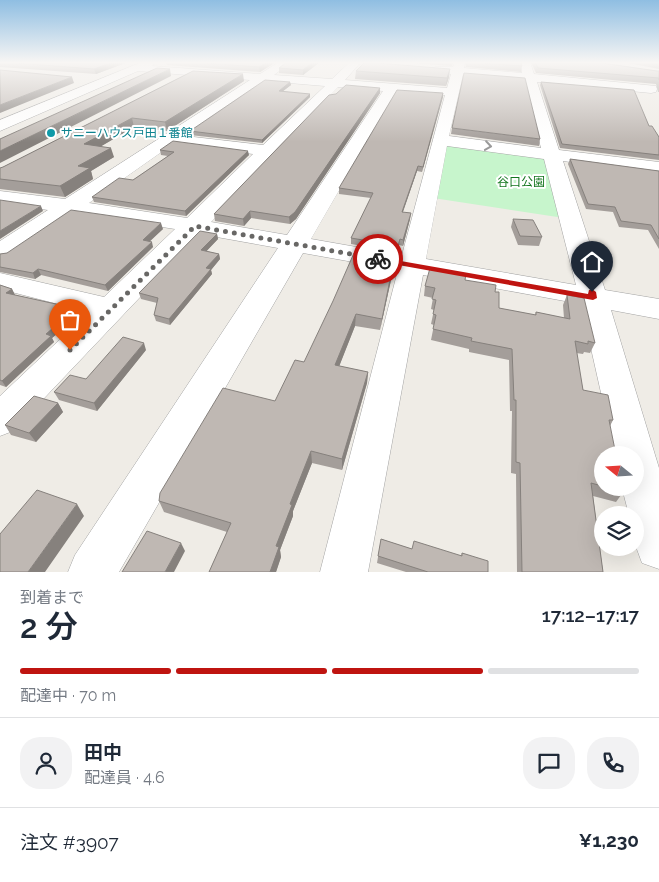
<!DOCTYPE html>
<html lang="ja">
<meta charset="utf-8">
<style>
:root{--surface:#fff;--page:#f2f2f3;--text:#1f2937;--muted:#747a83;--line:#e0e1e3;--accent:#bf1410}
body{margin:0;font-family:Raleway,"Noto Sans JP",sans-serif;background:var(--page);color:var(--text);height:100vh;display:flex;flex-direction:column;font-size:19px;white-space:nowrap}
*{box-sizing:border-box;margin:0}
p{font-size:16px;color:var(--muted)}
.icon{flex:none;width:28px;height:28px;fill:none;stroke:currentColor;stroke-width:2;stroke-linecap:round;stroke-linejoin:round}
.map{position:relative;height:572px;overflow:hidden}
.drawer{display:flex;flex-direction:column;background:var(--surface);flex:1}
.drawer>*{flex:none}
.needle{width:32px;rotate:288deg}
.fabs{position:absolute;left:594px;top:446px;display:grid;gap:10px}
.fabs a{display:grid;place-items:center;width:50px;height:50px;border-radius:50%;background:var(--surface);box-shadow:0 5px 20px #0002;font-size:25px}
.pin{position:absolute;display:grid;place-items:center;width:42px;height:42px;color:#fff;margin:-51px -21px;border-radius:50% 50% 50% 0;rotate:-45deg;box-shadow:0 0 5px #0007}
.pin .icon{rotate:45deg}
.courier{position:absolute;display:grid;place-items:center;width:50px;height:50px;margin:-25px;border:4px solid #bf1410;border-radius:50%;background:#fff;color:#222;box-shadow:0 1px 6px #0007}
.head em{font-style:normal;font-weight:600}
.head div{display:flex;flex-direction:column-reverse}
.head{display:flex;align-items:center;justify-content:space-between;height:85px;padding:0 20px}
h1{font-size:32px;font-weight:600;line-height:38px}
.bar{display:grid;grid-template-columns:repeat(4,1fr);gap:8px 5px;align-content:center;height:60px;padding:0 20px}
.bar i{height:6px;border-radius:4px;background:var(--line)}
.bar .active{background:var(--accent)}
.bar p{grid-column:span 4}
.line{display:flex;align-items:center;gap:12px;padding:0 20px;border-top:1px solid var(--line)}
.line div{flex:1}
.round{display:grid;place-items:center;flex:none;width:52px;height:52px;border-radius:20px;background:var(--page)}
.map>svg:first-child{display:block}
</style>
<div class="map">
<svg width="659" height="572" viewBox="0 0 659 572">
<rect width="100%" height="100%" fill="#efece6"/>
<path fill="#c7f5cc" d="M443,142L547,156L564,218L433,198Z"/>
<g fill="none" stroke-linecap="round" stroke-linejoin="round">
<defs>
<path id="minor" d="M142,62H156L152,66L260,74L279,62H291L274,75L332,79L350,62H361L345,80L447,88L451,74L435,71L433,69L435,67H453L455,62H465L464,68L522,73L520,62H530L534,74L656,86L657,89L656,92L651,93L537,82L559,150L659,162V174L563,161L605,290L659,299V319L611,310L659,468V569L642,563L635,544V515H629L622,488H635V455H615L581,304L423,275L368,572H320L398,270L303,253L119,572H68L75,555L278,248L200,234L13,431L0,436V396L89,312L0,289V273L104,297L175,229L73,213L9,257L0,259V241L48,210L0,203V191L65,199L250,80L138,71L0,131V120ZM463,75L524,81L541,148L449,136ZM265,81L325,86L263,145L185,136ZM338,87L383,91L287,235L211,222ZM396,92L445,95L402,255L311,239ZM173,144L253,154L187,218L89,203ZM447,146L544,159L576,285L426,259Z"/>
</defs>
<use href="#minor" stroke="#a3a3a3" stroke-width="1"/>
<use href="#minor" fill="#fff" fill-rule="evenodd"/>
</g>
<path fill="#a49e9a" d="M0,62H128L96,74L0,67Z
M166,62H276L260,72L167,65Z
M320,62L303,75L279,73V68Z
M399,62H453L452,66Z
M465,62H521L522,66L521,72L466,67Z
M531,62H595L657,71H659V92H658L656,84L536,73Z
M627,62H659V69L628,63Z
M193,71L244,81L167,131L134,127L101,146L114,157L91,171L93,179L65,197L0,189V168L3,167Z
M356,71L449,77L446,86L355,79Z
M290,82L291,85L282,92L310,97L262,143L190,135V131Z
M541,82L649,126L659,137V160L560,148L540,85Z
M380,88V93L296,219L290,224L251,218L244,226L215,221L214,214L336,94Z
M443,93L422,172L417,171L403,212L410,219L403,246L399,245L398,252L351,244V238L371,198L339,194V188Z
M452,128L540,139L539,146L451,134Z
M160,150L249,155L186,216L94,202L92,197L133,180L168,156L161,155Z
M570,159L659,171V249L648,230L619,227L613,212L586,209L568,164Z
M513,219L542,237L539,246L518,245L511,227Z
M163,229L149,241L153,247L108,291L41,275L35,279L0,272V254Z
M217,234L218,239L206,251L219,254L220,259L211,270L212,274L170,325L156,321L154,315L157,303L141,299L139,293Z
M393,271L380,330L355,326L339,366L368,372L367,383L342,470L312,463L293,511V516L280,550L281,557L276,572H209L227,532L164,512L159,501L275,401L304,362Z
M465,280L495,292L499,308L535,315L536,312L564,318L563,305L567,295L595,343L590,353L584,352L583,354L576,353L583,390L613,420L610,426L602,455V488H623L624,491L616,502L593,496L603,572H517L516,474L511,473L512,411H510L509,360L469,352V349L431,340L434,325L431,324L434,310L431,309L433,298L424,296L425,286Z
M0,285L12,289L15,295L74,308L76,314L69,321L70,323L52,338L54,342L6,387L0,385Z
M146,350L97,411L59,400L54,392L86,379Z
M58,403L63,412L36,442L11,435L5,425Z
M381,539L412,549L461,556L462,553L488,572H406L377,563Z"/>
<path fill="#86817d" d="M113,62H128L96,74L94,69Z
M267,62H276L260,72L259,67Z
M313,62H320L303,75V70Z
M170,69L171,76L0,163V151Z
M450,69L449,77L446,86L447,78Z
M243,74L244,81L167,131L165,122Z
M72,77L74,83L0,113V105Z
M290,82L291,85L279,94V91Z
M380,88V93L296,219L290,224L289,217Z
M443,93V97L422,172L423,167Z
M310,94V97L262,143V140Z
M132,118L134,127L88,154L84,144Z
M111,148L114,157L91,171L93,179L65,197L60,186L78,166Z
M248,151L249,155L186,216L185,211Z
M418,166L417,171L401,217L402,212Z
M41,206L43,211L0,239V231Z
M250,211L251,218L244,226L243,219Z
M411,213L410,219L403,246V240Z
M161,223L163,229L145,246L143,240Z
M217,234L218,239L202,256L201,250Z
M152,242L153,247L108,291L105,285Z
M219,254L220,259L211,270L212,274L170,325L169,319L206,268Z
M394,260L393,271L380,330L382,319Z
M38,269L41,275L35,279L33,273Z
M12,289L15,295L6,293Z
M74,308L76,314L69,321L70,323L52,338L54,342L6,387L2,381L46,334Z
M356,314L355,326L335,377V365Z
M144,343L146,350L97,411L94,403Z
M368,372L367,383L342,470V459Z
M58,403L63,412L36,442L29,433Z
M311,451L312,463L293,511V516L280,550L281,557L276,572H270L276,546L290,504Z
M77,504L84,516L45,572H28Z
M181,543L185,551L174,572H165Z"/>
<path fill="#bfb8b3" stroke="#86817d" d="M3,62H113L94,69Z
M192,62H267L259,67Z
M287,62H313L303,70L279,68Z
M365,62L450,69L447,78L356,71Z
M467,62H521L522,66Z
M535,62H595L657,71H659V80V78L538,68Z
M157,68L170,69L0,151V139Z
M0,70L72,77L0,105Z
M193,71L243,74L165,122L132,118L84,144L111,148L78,166L90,168L60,186L0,179V168L3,167Z
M464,73L525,78L540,139L452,128Z
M265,80L290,82L279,91L310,94L262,140L190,131Z
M541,82L634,90L649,126H652L659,137V155L562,144Z
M346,85L380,88L295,212L289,217L250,211L243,219L214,214L329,95L336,94Z
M397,90L443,93L423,167L418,166L402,212L411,213L403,240L400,239L398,246L351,238L373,193L339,188Z
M173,141L248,151L185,211L92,197L119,178L133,180L174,152L160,150Z
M570,159L659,171V239L651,225L621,221L615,207L588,204Z
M0,200L41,206L0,231Z
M71,210L161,223L143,240L152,242L105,285L38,269L33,273L0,267V254L7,253Z
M513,219L533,220L542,237L520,236Z
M200,231L217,234L201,250L219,254L206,268L211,269L169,319L154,315L158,298L139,293Z
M354,253L394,260L382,319L356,314L335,365L368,372L342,459L311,451L290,504L292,505L276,546L279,547L270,572H209L231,523L159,501L160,493L223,388L275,401L295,360L304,362L333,301Z
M430,268L466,274L465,280L496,285L495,292H499V308L536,315V312L570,319L567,295L584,298L595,343L588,341V344L575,341L583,390L608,395L613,420H609L616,455H602V486L591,483L603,572H522L520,463L516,462V400H514L512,349L471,341L472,338L433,329L436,315L433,314L436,300L432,299L435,288L425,286Z
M0,285L12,289L6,293L74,308L64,316H67L46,334L51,336L2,381L0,380Z
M123,337L144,343L94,403L54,392L70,375L86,379Z
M34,396L58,403L29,433L5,425Z
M608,488H623L624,491Z
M37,490L77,504L28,572H0V534Z
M147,531L181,543L165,572H122Z
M381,539L412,549L414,541L462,556V553L488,561V572H428L378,556Z"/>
<defs><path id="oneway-chevron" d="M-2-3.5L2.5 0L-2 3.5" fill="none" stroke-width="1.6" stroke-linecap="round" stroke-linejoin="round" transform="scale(1.25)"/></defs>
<use stroke="#9a9a9a" href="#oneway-chevron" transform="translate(488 146) rotate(8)"/>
<linearGradient id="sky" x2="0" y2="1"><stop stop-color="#8fbee2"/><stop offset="0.44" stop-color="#f8f6f4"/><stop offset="1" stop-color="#f8f6f4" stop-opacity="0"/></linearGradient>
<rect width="659" height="142" fill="url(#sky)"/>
<path fill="#bf1410" d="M378,257L588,294L589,290L592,289L596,292L597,298L593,300L376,261L375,259Z"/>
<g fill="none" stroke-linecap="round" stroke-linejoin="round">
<path stroke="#686765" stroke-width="5" stroke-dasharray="0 9" d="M70,350L195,226L378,259"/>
</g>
<circle fill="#0f9aa8" stroke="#fff" stroke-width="2" cx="51" cy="133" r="5"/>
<g text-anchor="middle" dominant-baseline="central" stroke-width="4" stroke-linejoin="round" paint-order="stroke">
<g font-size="12" fill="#0d838f" stroke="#fff" text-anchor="start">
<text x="61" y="133">サニーハウス戸田１番館</text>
</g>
<g font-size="12" fill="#14761f" stroke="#fff">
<text x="521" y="182">谷口公園</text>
</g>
</g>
</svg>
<div class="fabs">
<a><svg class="needle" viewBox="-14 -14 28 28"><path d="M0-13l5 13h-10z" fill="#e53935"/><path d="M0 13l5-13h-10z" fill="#747a83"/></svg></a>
<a><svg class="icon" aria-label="layers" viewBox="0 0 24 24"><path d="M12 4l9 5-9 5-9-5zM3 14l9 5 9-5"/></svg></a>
</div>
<div class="pin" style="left:70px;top:350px;background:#ea580c"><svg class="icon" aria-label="bag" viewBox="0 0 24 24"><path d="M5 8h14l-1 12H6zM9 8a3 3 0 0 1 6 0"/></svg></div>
<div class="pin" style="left:592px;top:292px;background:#1f2937"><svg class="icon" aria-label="home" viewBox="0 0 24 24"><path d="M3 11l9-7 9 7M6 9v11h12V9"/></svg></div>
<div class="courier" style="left:378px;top:259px"><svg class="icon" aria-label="bike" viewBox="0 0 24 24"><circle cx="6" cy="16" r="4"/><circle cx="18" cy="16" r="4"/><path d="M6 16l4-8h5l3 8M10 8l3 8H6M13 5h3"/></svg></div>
</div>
<section class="drawer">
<div class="head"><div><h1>2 分</h1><p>到着まで</p></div><em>17:12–17:17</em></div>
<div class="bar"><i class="active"></i><i class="active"></i><i class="active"></i><i></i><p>配達中 · 70 m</p></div>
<div class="line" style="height:90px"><a class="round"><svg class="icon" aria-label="person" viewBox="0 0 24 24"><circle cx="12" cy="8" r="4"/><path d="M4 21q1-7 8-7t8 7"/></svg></a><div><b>田中</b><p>配達員 · 4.6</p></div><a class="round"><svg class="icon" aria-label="chat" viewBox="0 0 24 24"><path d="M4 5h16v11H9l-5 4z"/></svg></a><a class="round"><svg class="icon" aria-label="phone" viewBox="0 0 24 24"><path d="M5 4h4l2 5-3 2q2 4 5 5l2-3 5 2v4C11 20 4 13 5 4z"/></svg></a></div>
<div class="line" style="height:65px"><div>注文 #3907</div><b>¥1,230</b></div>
</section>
